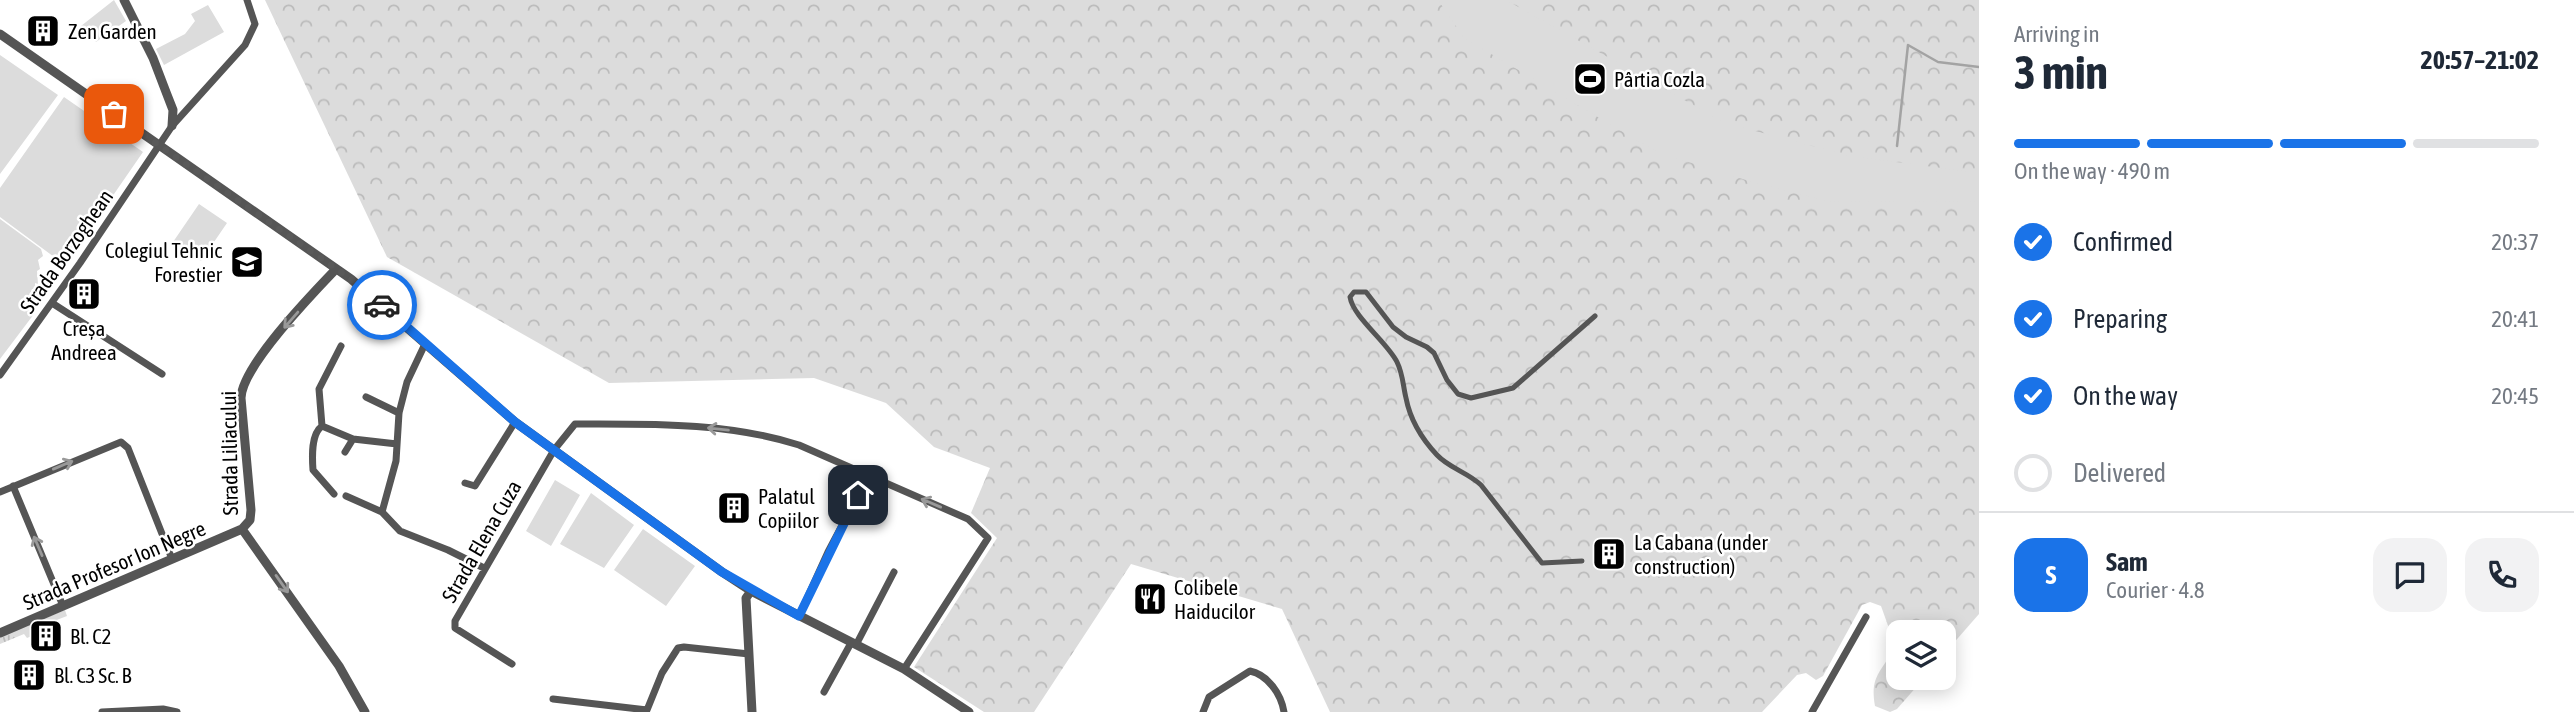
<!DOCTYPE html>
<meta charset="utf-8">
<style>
:root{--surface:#fff;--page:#f2f2f3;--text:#1f2937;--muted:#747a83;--line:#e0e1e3;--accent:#1a73e8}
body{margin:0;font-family:"Asap Condensed",sans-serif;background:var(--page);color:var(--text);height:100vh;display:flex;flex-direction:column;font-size:26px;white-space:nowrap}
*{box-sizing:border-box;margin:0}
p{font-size:23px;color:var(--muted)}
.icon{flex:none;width:38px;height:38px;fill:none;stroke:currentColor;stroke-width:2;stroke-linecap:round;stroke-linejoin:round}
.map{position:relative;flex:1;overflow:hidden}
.drawer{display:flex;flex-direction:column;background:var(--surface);width:595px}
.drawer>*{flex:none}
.tools{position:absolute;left:1886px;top:620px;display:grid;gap:14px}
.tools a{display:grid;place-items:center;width:70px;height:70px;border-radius:14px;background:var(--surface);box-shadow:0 4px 18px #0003;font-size:35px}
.pin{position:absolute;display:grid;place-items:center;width:60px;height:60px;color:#fff;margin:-30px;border-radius:14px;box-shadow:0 4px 10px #0006}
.courier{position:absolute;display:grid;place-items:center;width:70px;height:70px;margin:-35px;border:5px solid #1a73e8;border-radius:50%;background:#fff;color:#222;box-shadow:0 2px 9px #0007}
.summary em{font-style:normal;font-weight:700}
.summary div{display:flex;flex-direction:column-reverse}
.summary{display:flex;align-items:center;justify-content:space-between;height:119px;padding:0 35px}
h1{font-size:46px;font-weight:700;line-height:52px}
.bar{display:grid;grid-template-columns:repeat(4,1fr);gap:10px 7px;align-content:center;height:84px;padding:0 35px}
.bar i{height:9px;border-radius:5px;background:var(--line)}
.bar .on{background:var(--accent)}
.bar p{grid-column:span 4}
.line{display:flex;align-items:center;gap:18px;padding:0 35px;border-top:2px solid var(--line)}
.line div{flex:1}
.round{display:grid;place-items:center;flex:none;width:74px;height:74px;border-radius:21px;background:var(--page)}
ol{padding:0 35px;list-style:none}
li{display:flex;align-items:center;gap:21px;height:77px}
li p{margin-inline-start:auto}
li .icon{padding:7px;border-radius:50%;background:var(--accent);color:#fff;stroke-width:4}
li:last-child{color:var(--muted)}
li i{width:38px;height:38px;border:4px solid var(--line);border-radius:50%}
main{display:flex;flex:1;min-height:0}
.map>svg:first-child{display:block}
</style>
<main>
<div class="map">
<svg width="1979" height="712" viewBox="0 0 1979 712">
<defs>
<pattern id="grass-tufts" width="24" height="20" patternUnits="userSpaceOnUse" patternTransform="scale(1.75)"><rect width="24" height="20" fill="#dcdcdc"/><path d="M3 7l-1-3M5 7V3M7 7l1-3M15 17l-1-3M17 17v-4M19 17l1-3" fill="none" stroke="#bbb"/></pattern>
<pattern id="forest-crowns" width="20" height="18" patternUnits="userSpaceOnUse" patternTransform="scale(1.75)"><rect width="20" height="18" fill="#dcdcdc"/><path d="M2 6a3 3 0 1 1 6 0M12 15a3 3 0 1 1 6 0" fill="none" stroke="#bbb"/></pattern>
</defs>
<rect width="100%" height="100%" fill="#fff"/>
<path fill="url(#grass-tufts)" d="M65,610L67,616L54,621L56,626L27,638L24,634L0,644V637Z"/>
<path fill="url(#forest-crowns)" d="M265,0H1979V614L1944,654V632H1899V677H1925L1897,709L1890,712L1875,706C1869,674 1884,671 1895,645L1881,606L1870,602L1862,605L1823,676L1816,680L1806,673L1797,675L1762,712H1330L1282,609L1131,564L1034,712H984L914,667L997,538L971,513L990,468L934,447L886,403L814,378L609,383L387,257Z"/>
<path fill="#dcdcdc" d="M114,0L126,21L96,42L81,26Z
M1438,0H1506L1725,123L1850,156L1979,173V202L1826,201L1749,181L1657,152L1464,38Z
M208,5L224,32L164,65L156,49L185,34L195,21L191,14Z
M0,55L58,95L0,174Z
M64,97L143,152L65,265L0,217V188Z
M199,204L227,223L201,261L173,242Z
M0,219L41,249L43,256L38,260L40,269L37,271L38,284L35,283V289H32L26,307L34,314L0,359Z
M555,480L580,495L551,546L526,531Z
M591,493L634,525L604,568L560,544Z
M643,529L695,566L666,606L614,570Z"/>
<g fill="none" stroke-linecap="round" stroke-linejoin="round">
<path stroke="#a3a3a3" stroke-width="2.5" d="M1897,146L1908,45L1938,62L1979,67"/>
<path stroke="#555" stroke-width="5" d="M1582,561L1542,563L1481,485C1467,472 1449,468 1437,455C1422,439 1410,419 1406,398C1403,386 1403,374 1397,362C1387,342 1353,317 1350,297L1354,292H1366L1393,327L1406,337L1427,347L1434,353L1447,380L1458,394L1471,398L1513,388L1595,316"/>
<path stroke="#555" stroke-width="7" d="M52,303L162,374
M425,344L407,382L399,413L396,461L382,512L400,531L448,550L484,568
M0,375L80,263L172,126L245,45L255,24L247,0
M366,397L399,413
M322,426L353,439L397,444
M345,452L353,439
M465,483L475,486L515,422
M13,486L63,606
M0,492L121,442L128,448L172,559
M334,494L313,470C312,456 311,434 322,426L319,389L341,346
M346,496L382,512
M799,616L828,552L868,476
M856,645L894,572
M512,664L455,628V621L554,450L575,424C650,424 727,422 799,445L968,519L988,538L904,669
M824,692L851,643
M553,699L647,710L662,673L678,648L684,647L749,654
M102,712L163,709L177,712
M1203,712L1209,697L1250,671C1268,675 1281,694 1284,712
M1812,712L1866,617"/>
<path stroke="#555" stroke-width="9" d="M124,0L153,58L166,92L173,110L172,126
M0,34L351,279L515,422L722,572L751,591L904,669L969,712
M242,529L339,666L365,712
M751,591L746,598L752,712
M0,633L242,529L250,520L251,510L241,398C242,366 312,294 336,269"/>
</g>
<defs><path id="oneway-shaft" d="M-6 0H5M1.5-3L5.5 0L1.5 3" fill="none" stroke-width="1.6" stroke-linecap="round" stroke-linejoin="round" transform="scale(1.75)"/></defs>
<g stroke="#999">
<use href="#oneway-shaft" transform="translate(291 320) rotate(131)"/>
<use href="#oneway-shaft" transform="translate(718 429) rotate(-174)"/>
<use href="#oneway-shaft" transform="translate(63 465) rotate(-23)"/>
<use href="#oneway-shaft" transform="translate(931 503) rotate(-157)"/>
<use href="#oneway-shaft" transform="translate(38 546) rotate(-113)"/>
<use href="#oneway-shaft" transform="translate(282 584) rotate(55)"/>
</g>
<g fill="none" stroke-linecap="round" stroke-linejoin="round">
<path stroke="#595959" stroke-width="7" stroke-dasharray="0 12.6" d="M114,114L351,279L382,305"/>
<path stroke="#1a73e8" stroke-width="9" d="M382,305L515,422L722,572L799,616L858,495"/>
</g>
<defs>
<symbol id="building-square" viewBox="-11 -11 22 22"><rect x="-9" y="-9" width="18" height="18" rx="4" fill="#000" stroke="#fff"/><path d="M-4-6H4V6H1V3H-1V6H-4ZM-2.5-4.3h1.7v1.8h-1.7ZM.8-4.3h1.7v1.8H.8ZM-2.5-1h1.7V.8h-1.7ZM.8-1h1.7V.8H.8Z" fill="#fff"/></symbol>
<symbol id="stadium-square" viewBox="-11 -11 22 22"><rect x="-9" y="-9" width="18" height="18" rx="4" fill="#000" stroke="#fff"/><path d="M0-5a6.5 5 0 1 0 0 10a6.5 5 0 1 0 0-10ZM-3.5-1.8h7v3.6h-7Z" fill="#fff"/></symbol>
<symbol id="school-square" viewBox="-11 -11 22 22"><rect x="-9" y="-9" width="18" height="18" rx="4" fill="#000" stroke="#fff"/><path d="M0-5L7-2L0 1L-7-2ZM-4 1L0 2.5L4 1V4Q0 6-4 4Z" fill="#fff"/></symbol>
<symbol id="restaurant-square" viewBox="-11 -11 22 22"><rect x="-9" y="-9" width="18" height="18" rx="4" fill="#000" stroke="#fff"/><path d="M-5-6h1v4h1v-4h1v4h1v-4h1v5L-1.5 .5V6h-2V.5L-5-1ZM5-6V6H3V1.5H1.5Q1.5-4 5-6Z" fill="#fff"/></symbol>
</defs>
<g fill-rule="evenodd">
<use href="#building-square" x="24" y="12" width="38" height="38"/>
<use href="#stadium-square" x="1571" y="60" width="38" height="38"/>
<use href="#school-square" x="228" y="243" width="38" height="38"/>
<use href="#building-square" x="65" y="275" width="38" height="38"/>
<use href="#building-square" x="715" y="489" width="38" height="38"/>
<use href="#building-square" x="1590" y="535" width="38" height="38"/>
<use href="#restaurant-square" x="1131" y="580" width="38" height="38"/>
<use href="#building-square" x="27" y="617" width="38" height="38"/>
<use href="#building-square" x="10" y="656" width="38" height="38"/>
</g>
<g text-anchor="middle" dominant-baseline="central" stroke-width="5" stroke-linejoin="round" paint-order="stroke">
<g font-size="21" fill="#000" stroke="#fff" text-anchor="start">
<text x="68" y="31">Zen Garden</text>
<text x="1614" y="79">Pârtia Cozla</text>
<text x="222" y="250" text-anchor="end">Colegiul Tehnic<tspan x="222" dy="24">Forestier</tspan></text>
<text x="84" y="328" text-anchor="middle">Creșa<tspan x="84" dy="24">Andreea</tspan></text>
<text x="758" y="496">Palatul<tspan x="758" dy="24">Copiilor</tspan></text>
<text x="1634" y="542">La Cabana (under<tspan x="1634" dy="24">construction)</tspan></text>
<text x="1174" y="587">Colibele<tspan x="1174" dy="24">Haiducilor</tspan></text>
<text x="70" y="636">Bl. C2</text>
<text x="54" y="675">Bl. C3 Sc. B</text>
</g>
<g font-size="21" fill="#000" stroke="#fff">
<text transform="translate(66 251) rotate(-55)">Strada Borzoghean</text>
<text transform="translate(229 453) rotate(-91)">Strada Liliacului</text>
<text transform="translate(481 541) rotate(-60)">Strada Elena Cuza</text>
<text transform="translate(114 565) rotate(-23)">Strada Profesor Ion Negre</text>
</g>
</g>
</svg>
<div class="tools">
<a><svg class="icon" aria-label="layers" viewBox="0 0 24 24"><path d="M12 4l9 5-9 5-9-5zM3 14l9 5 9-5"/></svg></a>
</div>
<div class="pin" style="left:114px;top:114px;background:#ea580c"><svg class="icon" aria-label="bag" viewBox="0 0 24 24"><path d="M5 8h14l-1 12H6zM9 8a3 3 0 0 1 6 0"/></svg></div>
<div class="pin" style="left:858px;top:495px;background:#1f2937"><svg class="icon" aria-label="home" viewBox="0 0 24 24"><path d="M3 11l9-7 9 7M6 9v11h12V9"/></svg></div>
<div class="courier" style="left:382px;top:305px"><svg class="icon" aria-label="car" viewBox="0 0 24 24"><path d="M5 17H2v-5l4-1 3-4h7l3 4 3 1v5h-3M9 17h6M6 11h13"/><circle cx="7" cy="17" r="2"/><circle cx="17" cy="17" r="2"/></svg></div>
</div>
<section class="drawer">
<div class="summary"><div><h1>3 min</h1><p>Arriving in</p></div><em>20:57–21:02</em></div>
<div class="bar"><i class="on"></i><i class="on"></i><i class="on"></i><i></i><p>On the way · 490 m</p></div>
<ol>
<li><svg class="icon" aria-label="check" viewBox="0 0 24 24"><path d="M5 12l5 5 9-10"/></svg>Confirmed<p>20:37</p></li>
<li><svg class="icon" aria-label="check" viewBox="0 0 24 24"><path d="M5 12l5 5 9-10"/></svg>Preparing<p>20:41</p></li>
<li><svg class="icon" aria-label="check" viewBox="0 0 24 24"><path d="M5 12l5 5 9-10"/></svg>On the way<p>20:45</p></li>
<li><i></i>Delivered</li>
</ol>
<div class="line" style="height:126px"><b class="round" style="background:var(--accent);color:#fff">S</b><div><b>Sam</b><p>Courier · 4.8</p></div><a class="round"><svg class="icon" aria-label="chat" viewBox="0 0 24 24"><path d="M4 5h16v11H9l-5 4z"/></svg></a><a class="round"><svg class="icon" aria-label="phone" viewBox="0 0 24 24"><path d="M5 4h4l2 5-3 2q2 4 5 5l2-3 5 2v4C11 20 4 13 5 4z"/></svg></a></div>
</section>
</main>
